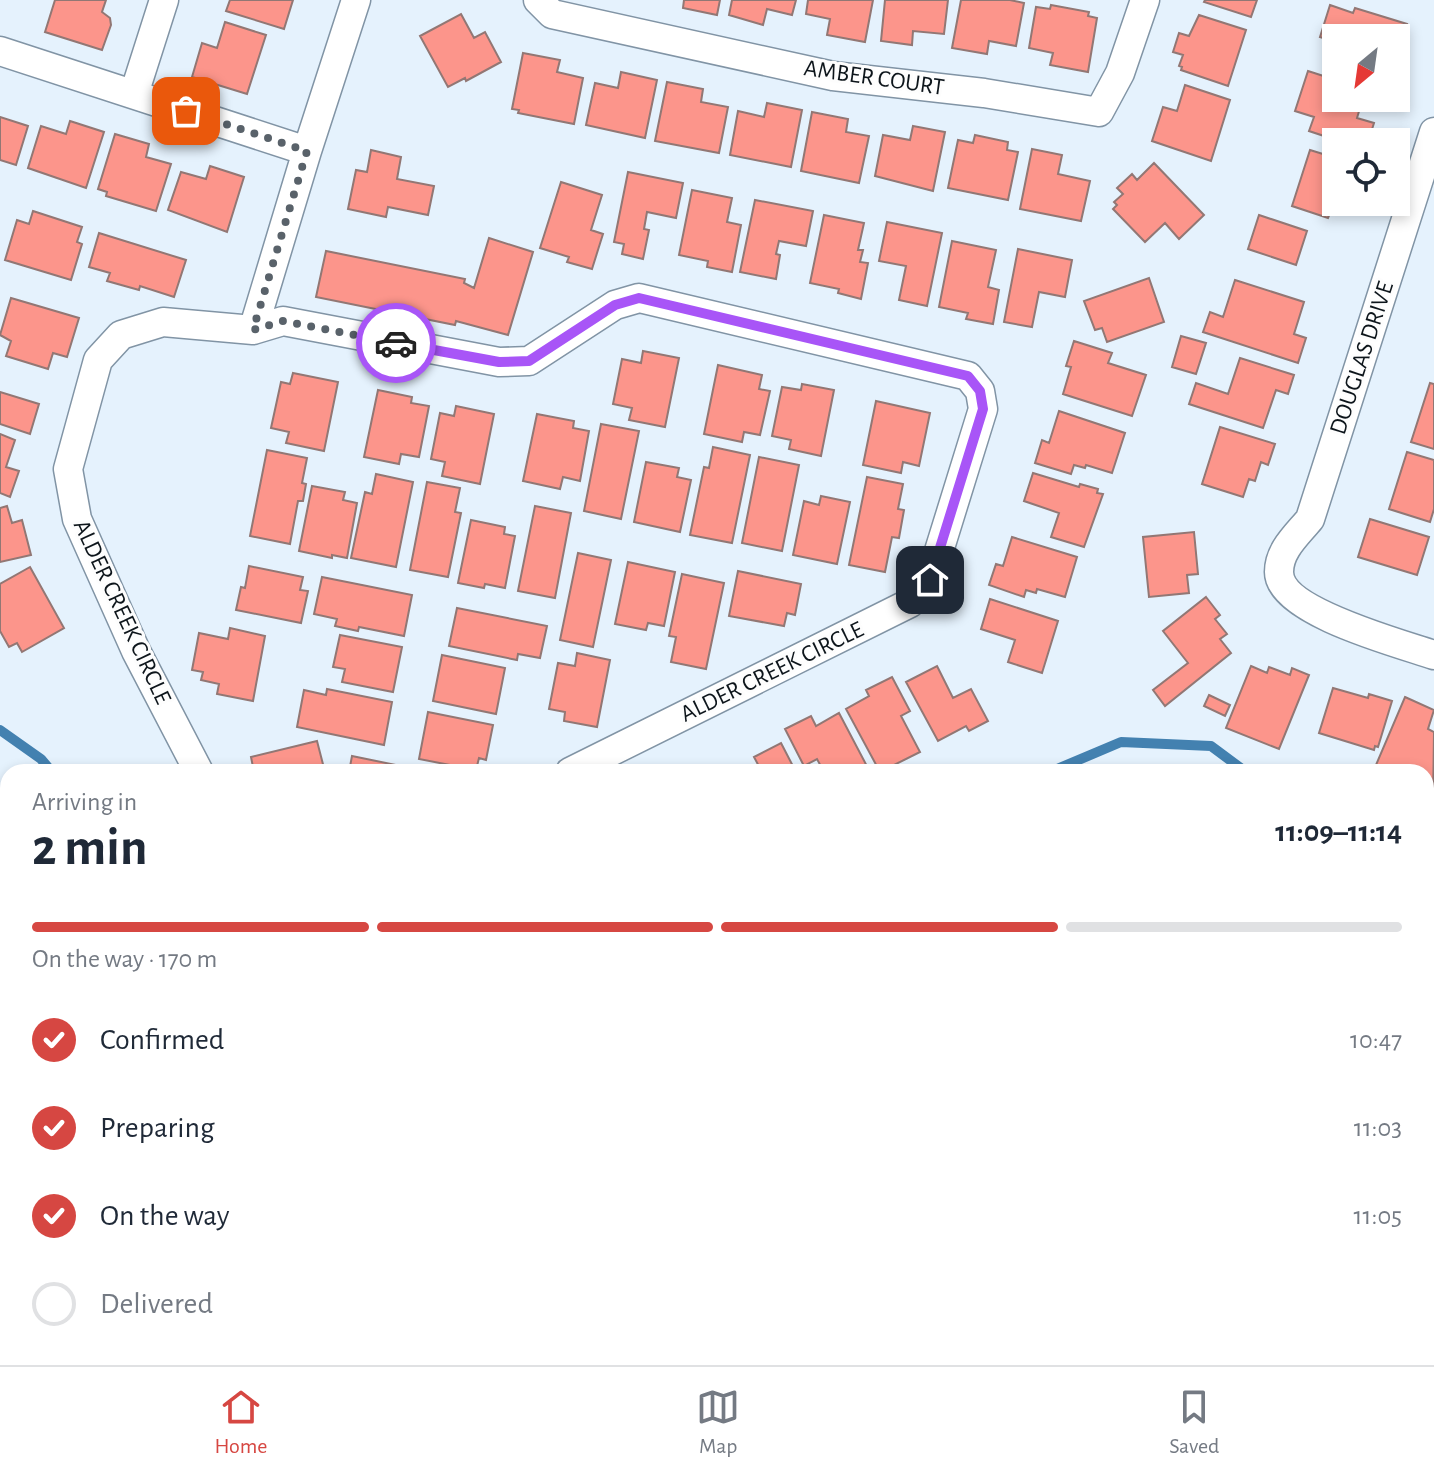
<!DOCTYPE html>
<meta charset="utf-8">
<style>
:root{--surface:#fff;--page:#f2f2f3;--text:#1f2937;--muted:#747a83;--line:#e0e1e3;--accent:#d64742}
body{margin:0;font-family:"Alegreya Sans",sans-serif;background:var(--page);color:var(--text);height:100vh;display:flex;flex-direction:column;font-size:30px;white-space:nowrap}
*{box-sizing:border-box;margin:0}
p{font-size:26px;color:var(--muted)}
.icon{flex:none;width:44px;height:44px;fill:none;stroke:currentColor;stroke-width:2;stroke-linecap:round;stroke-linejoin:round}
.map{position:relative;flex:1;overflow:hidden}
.drawer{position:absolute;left:0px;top:764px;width:1434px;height:602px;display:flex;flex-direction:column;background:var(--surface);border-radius:24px 24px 0 0;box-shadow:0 4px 12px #0003}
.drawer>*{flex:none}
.needle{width:52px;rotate:209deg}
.controls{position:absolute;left:1322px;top:24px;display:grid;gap:16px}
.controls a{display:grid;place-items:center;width:88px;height:88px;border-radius:0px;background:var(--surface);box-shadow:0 4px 12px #0003;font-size:40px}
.pin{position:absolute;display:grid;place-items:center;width:68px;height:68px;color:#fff;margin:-34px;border-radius:16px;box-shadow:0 4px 12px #0006}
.courier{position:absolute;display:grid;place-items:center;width:80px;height:80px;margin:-40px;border:6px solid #a855f7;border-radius:50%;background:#fff;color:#222;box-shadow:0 2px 10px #0007}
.summary em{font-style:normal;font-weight:700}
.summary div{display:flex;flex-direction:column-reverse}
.summary{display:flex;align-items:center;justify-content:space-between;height:136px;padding:0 32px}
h1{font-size:52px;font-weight:700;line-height:60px}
.bar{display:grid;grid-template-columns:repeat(4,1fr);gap:12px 8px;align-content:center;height:96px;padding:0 32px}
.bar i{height:10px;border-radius:6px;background:var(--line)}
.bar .active{background:var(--accent)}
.bar p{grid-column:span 4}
ol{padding:0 32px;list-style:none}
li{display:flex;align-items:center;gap:24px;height:88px}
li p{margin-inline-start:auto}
li .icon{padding:8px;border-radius:50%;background:var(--accent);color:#fff;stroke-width:4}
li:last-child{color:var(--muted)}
li i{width:44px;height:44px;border:4px solid var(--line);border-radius:50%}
.tabs{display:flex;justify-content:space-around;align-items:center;height:112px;border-top:2px solid var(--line);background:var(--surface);font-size:22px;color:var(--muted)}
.tabs a{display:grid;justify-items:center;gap:4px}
.tabs .active{color:var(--accent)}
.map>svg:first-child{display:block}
</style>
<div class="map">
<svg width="1434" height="1365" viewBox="0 0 1434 1365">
<rect width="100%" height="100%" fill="#e5f2fd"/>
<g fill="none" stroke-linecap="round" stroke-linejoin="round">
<path stroke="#4381b0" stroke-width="10" d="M0,730L41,759L52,772
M1050,772L1121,742L1211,746L1246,772
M1426,884L1434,888"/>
</g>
<path fill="#fc958b" stroke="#927774" stroke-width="2" d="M55,0H106L102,12L110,18L111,25L102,50L45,32Z
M230,0H293L284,29L226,11Z
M684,0H720L717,15L683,8Z
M732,0H796L792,15L767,9L763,25L729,15Z
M808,0H873L865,42L827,35L830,19L806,14Z
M885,0H948L944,34L913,31L912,45L881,41Z
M961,0H1010L1024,3L1016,46L989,41L987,54L952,48Z
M1205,0H1257L1251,17L1204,2Z
M1051,5L1089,12L1088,16L1097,18L1088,72L1050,65L1053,53L1029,48L1036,7L1050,9Z
M1330,5L1353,13L1355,8L1407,24L1401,41L1396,38H1336V42L1320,37Z
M461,14L474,38L485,32L501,62L466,81L465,78L448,87L420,36Z
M1199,15L1246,30L1228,86L1181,70L1182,67L1179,66L1183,55L1173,52L1179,33L1189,36Z
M225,22L266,35L247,94L192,77L202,43L217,48Z
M523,53L560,60L557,72L583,78L574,124L518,113L519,110L512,109Z
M1308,71L1336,80V98H1363L1357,118L1374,123L1368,142H1342L1309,131L1314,117L1295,111Z
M621,72L657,80L645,138L586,125L595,83L618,88Z
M667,82L703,89L701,102L728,107L719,153L655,141Z
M1185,85L1230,100L1211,161L1152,141L1163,107L1177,111Z
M767,103L802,110L791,167L730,155L738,111L764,117Z
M812,112L848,119L846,132L869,136L859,183L801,171Z
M0,117L28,126L16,165L0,160Z
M70,121L104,132L86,188L28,168L41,126L66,134Z
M913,126L945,132L933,191L875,176L883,135L910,140Z
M115,134L149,144L146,157L171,164L156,211L106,196L107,192L98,189Z
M975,135L1008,142L1007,150L1018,152L1008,200L948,188L958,140L973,143Z
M1032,149L1062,155L1058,174L1090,181L1081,221L1020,209Z
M371,150L401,157L397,179L434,186L428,215L388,207L386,217L348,209L356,170L367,172Z
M1310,150L1336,158V199L1328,218L1292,206Z
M1154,163L1204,215L1179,239L1165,223L1145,242L1113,209L1117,205L1114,202L1123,194L1117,188L1132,174L1137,180Z
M210,166L244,177L227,232L168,210L181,172L206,179Z
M628,172L683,183L676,218L647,212L644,229L649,230L643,259L622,254L624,244L614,242Z
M561,182L602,195L591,230L603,234L592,269L567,262L569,257L540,248Z
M692,190L732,198L727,222L741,225L732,272L707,267L708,261L679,255Z
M755,200L813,211L806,246L779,241L776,254L780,255L776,279L740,272Z
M33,211L82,227L77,242L82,244L71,280L5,260L17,220L29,224Z
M824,215L864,223L858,250H863L860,262L868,263L861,299L838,293L839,289L810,283Z
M1259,215L1307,231L1296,265L1248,249Z
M887,222L942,233L927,306L899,300L906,266L879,261Z
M99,233L186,260L174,297L140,286L139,290L107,281L110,273L89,267Z
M489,238L533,252L508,335L456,321L455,325L316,297L326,251L465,279L464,283L474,288Z
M952,241L996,250L988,287L999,290L993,324L966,319L968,313L939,307Z
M1018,249L1072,260L1065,297L1039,292L1032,327L1004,322Z
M1149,278L1164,322L1107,342L1102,328L1095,330L1084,301Z
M1235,280L1304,302L1294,334L1306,338L1298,363L1203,332L1210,312L1223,317Z
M11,298L79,318L67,357L53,353L48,369L6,356L11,341L0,335Z
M1181,336L1206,343L1196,374L1172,367Z
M1074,341L1112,353L1108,363L1146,375L1132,416L1063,394L1071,367L1066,366Z
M643,351L679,358L665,427L629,420L632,408L613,404L622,359L641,363Z
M1240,358L1294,375L1288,394L1276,390L1263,428L1189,404L1196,383L1228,394Z
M718,365L762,375L759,389L770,391L760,435L744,432L742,442L704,434Z
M293,373L338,382L324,451L286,443L289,432L271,428L281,382L290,384Z
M1430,383L1434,384V449L1411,442Z
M802,384L834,390L821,456L789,449L791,440L772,436L782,387L801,390Z
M378,390L412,397L411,403L429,406L419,457L401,454L399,464L364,457Z
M0,392L39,404L30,434L0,424Z
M876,401L930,413L919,466L903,462L901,473L863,465Z
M456,406L494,414L480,484L442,476L445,462L431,459L440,413L454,416Z
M1059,411L1125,433L1112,473L1086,465L1085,468L1074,465L1071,474L1035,463L1042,440L1049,443Z
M537,414L574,421L573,428L589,431L580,481L563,477L560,489L523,481Z
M601,424L639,431L621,519L584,511Z
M1220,427L1275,444L1268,465L1261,462L1255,481L1249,479L1243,497L1202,484Z
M0,434L15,440L6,467L19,471L10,497L0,493Z
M713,447L750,455L732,543L690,535L704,467L709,468Z
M267,450L307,458L302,483L306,484L303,501H298L290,544L250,536Z
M1407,452L1434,460V509L1430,522L1389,509Z
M759,457L799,465L782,551L742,543Z
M646,462L679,468L677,477L691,480L680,532L634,522Z
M1033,473L1079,487L1080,484L1098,489L1097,493L1103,494L1084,547L1051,537L1059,513L1024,501Z
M376,474L413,482L396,567L351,558L365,492L372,494Z
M867,477L903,484L898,509L904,510L899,538L892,537L885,572L849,565Z
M427,482L460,488L455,512L461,513L448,577L410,570Z
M312,486L345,492L343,500L357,503L347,558L332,555V558L299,551Z
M821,496L850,502L837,564L793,555L804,501L819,505Z
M7,506L12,523L22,520L31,555L0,562V508Z
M535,506L571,513L555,598L518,591Z
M1370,519L1429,537L1417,575L1358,557Z
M471,520L505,527L504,534L515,536L505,588L485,584L484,588L458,583Z
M1194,532L1198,574L1187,575L1189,593L1149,597L1143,537Z
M1012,537L1077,557L1065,597L1037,589L1036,593L1026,590L1024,597L989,585L996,564L1003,566Z
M578,553L611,560L593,647L560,640Z
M628,562L675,572L664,626L648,623L646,630L615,624Z
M249,566L303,577L300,590L308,591L301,623L236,610L241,587L245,588Z
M30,567L64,628L22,652L17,643L9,647L0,631V584Z
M738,571L801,584L795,615L787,613L784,626L729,616Z
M682,574L724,583L706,669L671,662L676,637L669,636Z
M322,577L412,595L404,636L359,627L358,631L335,626L337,619L314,614Z
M1206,597L1220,615L1215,619L1227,634L1220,639L1231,653L1165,706L1153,690L1188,663L1163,631Z
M990,599L1058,621L1042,673L1008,662L1015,640L981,629Z
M457,608L547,626L540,658L518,654L517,660L449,646Z
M230,628L265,636L253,701L217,694L219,684L201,680L203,672L192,670L199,633L228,639Z
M340,635L402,647L393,692L342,682L345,669L333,667Z
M577,653L610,660L597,727L564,721L565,712L549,709L558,663L575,666Z
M442,655L505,668L496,714L433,701Z
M937,666L953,698L971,689L988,721L969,731L966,726L938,741L906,682Z
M1251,666L1267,673L1269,667L1290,675L1292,668L1309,675L1279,749L1226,728Z
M892,677L910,711L901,716L920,752L880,772L846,709L869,696L866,690Z
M1333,688L1368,698L1369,694L1392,701L1378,747L1375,746L1374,750L1319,733Z
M327,689L392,702L384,745L297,727L304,690L326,695Z
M1209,695L1230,705L1225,716L1204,706Z
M1405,697L1434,710L1428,729L1434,732L1433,805L1426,802V772H1373Z
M428,712L493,725L486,760L479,758L476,770L419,759Z
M839,713L870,772H824L817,759L804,766L785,729L811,716L816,726Z
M317,741L325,772H254L251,757Z
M781,743L796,772H762L754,757Z
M352,756L420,770L419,772H349Z
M1426,1000L1434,1005V1067L1429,1075L1426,1073Z
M1426,1206L1434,1209V1275L1426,1271Z
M390,1358H488L490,1365H392Z
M725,1358H782L783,1362L726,1365Z
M791,1358H821L823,1365H793Z
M1043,1358H1097L1099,1365H1044Z
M1199,1358H1241L1242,1365H1179L1178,1363Z"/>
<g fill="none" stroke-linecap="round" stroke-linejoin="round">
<defs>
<path id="service" d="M1426,923L1434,927"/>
<path id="minor" d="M538,0L552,14L833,76L984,93L1099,112L1120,73L1145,0
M0,51L307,151
M134,94L164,0
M1434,132L1310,519C1297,535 1279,550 1279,572C1279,612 1402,644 1434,655
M253,330L307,151L356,0
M199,772L136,651L77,519L68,469L98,360L121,335L163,322L253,330L283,321L499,362L529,361L615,305L639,298L968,376L980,391L983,409L930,580L910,603L570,772
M1426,1136L1434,1140
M329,1358L331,1365
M654,1358L656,1365
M981,1358L983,1365
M1299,1358L1301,1365"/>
</defs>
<use href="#service" stroke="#8194a5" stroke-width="17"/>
<use href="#minor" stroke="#8194a5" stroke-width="31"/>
<use href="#service" stroke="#fff" stroke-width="14"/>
<use href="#minor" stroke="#fff" stroke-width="28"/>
<defs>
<path id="rail" d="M0,1137L8,1171
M52,1358L54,1365"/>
</defs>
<use href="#rail" stroke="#576169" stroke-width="9"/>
<use href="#rail" stroke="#fdfdfd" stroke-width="6" stroke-dasharray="18" stroke-linecap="butt"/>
</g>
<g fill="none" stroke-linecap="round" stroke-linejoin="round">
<path stroke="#59626a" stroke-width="8" stroke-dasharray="0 14.4" d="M186,111L307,151L253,330L283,321L396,343"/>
<path stroke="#a855f7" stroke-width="10" d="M396,343L499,362L529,361L615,305L639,298L968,376L980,391L983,409L930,580"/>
</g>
<g text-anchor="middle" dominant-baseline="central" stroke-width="6" stroke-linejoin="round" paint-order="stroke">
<g font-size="24" fill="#0d151b" stroke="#fdfdfd">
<text transform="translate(874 78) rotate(8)">AMBER COURT</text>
<text transform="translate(1362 358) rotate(-72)">DOUGLAS DRIVE</text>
<text transform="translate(122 612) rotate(65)">ALDER CREEK CIRCLE</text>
<text transform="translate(772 672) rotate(-26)">ALDER CREEK CIRCLE</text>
</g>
</g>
</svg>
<div class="controls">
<a><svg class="needle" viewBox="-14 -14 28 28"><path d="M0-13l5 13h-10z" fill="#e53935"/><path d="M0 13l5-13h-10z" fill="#747a83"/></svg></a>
<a><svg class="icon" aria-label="locate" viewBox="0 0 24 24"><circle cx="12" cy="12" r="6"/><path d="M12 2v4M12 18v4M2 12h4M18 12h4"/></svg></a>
</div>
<div class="pin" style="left:186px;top:111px;background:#ea580c"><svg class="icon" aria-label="bag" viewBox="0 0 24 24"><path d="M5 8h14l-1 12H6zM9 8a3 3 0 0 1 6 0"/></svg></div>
<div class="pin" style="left:930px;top:580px;background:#1f2937"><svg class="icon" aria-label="home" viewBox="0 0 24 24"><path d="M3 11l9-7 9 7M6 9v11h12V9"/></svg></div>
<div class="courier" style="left:396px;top:343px"><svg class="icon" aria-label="car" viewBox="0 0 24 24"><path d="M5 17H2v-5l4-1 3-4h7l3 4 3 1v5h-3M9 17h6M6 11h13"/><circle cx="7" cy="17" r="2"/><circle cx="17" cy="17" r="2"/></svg></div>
<section class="drawer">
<div class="summary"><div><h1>2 min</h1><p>Arriving in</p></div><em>11:09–11:14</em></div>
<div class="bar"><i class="active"></i><i class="active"></i><i class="active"></i><i></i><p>On the way · 170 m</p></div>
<ol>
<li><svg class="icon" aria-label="check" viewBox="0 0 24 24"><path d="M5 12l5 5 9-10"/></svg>Confirmed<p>10:47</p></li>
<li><svg class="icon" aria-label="check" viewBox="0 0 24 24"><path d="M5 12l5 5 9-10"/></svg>Preparing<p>11:03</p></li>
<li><svg class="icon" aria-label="check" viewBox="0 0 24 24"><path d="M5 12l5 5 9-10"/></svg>On the way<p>11:05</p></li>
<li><i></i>Delivered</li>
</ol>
</section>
</div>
<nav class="tabs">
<a class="active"><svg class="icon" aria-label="home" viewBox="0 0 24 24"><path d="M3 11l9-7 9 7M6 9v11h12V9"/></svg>Home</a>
<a><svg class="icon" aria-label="map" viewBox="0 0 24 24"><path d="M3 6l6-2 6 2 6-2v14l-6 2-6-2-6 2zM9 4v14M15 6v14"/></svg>Map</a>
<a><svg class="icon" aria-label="saved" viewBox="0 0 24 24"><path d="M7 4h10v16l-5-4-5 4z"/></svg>Saved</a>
</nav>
